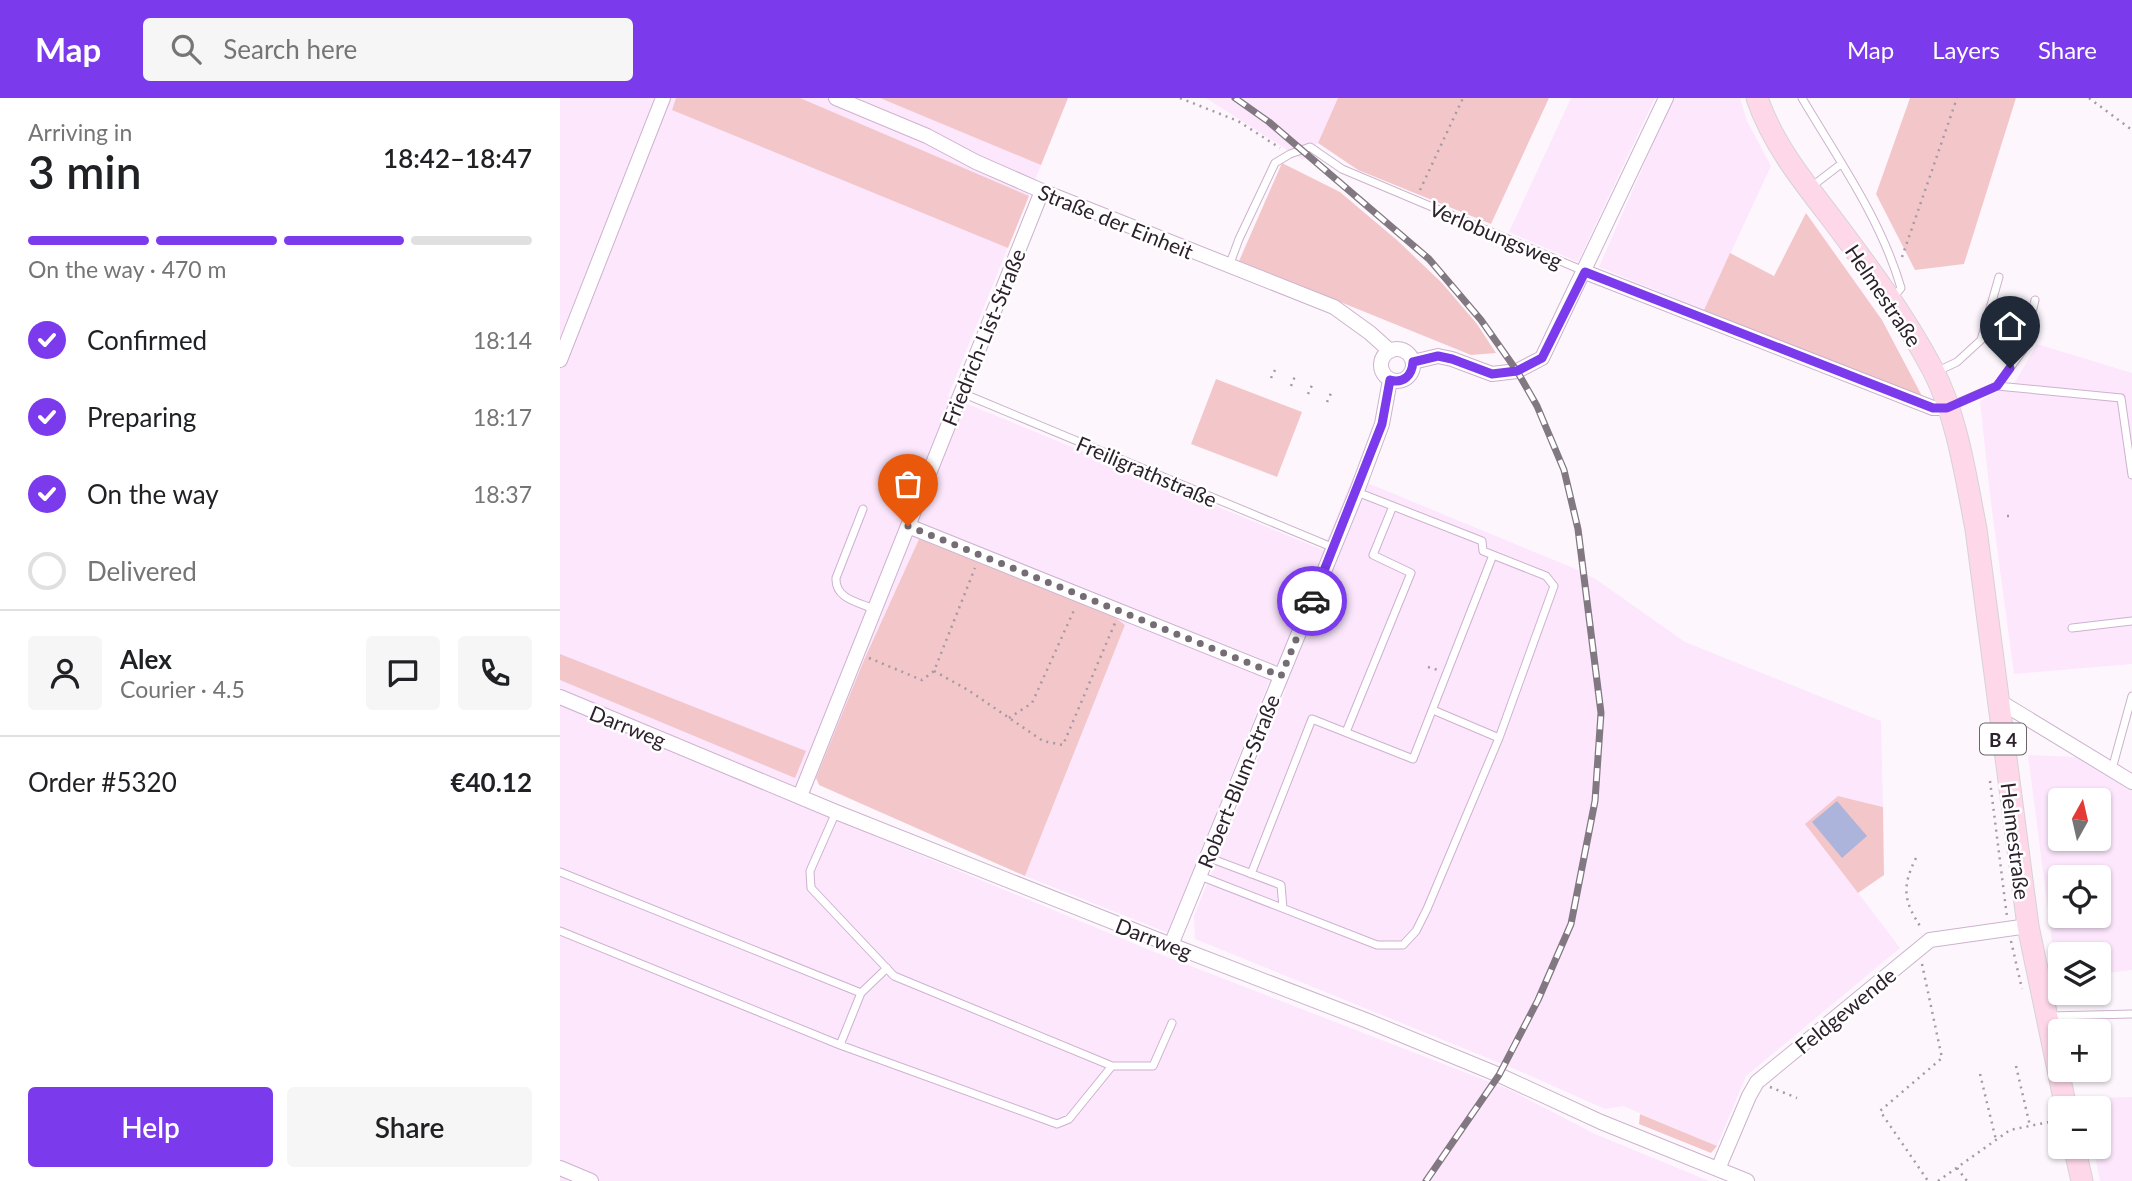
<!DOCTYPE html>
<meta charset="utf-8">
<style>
:root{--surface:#fff;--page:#f6f6f6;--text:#202124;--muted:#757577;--line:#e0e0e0;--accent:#7c3aed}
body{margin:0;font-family:Lato,sans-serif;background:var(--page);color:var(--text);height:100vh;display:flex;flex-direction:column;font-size:26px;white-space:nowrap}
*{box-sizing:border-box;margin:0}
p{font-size:23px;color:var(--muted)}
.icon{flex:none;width:38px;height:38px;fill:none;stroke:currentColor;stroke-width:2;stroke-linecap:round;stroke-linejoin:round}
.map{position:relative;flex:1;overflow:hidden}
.panel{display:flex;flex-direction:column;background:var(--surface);width:560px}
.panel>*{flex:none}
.needle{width:46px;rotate:8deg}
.tools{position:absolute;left:1488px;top:690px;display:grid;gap:14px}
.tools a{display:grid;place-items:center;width:63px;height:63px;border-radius:7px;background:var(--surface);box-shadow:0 2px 5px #0004;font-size:35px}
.pin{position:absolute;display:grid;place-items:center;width:60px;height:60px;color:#fff;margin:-72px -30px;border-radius:50% 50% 50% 0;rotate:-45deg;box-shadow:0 0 7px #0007}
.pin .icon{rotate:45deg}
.courier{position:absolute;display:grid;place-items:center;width:70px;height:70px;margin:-35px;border:5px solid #7c3aed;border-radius:50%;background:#fff;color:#222;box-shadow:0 2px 9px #0007}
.headline em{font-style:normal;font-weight:600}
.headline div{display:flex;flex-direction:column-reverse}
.headline{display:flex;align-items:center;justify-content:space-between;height:119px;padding:0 28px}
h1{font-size:46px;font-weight:600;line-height:52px}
.bar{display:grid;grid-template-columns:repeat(4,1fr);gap:10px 7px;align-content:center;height:84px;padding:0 28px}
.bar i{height:9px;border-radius:5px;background:var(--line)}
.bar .active{background:var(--accent)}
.bar p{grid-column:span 4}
.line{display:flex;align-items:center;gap:18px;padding:0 28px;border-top:2px solid var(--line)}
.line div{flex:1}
.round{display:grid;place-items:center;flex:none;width:74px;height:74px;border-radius:7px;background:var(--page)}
ol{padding:0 28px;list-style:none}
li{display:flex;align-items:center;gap:21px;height:77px}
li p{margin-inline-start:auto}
li .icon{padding:7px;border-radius:50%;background:var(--accent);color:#fff;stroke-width:4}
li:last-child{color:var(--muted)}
li i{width:38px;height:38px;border:4px solid var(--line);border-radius:50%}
.action{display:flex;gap:14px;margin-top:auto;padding:14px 28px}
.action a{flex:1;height:80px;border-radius:7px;background:var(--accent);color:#fff;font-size:28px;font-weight:600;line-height:80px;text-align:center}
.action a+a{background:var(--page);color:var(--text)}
header{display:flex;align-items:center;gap:42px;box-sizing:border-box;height:98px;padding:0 35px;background:var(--accent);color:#fff}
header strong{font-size:33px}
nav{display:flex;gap:38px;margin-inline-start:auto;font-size:24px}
.search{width:490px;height:63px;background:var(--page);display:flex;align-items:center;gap:18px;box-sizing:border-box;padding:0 24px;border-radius:7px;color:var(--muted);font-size:26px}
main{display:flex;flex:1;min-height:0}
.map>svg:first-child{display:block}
</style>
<header>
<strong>Map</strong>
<div class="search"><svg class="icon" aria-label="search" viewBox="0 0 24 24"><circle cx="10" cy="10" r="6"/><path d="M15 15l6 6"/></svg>Search here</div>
<nav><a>Map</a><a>Layers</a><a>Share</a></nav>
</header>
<main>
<section class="panel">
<div class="headline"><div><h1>3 min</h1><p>Arriving in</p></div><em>18:42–18:47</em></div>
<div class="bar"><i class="active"></i><i class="active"></i><i class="active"></i><i></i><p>On the way · 470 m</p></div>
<ol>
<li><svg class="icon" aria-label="check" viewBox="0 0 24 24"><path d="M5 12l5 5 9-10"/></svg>Confirmed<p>18:14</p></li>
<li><svg class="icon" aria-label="check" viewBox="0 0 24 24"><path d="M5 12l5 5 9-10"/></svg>Preparing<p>18:17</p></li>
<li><svg class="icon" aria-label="check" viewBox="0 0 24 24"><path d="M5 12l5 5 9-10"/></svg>On the way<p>18:37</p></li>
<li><i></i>Delivered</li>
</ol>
<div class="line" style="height:126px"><a class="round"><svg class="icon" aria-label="person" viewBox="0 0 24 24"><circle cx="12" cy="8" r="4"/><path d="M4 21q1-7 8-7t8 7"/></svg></a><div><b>Alex</b><p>Courier · 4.5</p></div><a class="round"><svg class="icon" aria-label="chat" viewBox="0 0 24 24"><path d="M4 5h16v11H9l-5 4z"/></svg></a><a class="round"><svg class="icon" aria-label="phone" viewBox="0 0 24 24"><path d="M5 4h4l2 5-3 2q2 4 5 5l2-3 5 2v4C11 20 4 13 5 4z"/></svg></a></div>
<div class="line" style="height:91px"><div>Order #5320</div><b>€40.12</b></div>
<div class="action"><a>Help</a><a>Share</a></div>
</section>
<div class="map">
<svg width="1572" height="1083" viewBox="0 0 1572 1083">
<rect width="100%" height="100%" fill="#fdf7fd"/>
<path fill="#fce7fd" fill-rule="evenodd" d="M0,0H508L388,298L763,452L793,379L1018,472L1037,482L1125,544L1321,623L1323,709L1278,698L1246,726L1340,850L1186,978L1157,1048L1063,1008L1045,1011L957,972L635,841L634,818L726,591L709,584L608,835L465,778L565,527L359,441L304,562L245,709L592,853L948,991L1035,1036L1149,1083H0Z
M646,0H778L758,45L743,62Z
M1011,0H1095L1018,164L949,134Z
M1113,0H1180L1187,23L1211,68L1144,212L1039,169Z
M1477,246L1572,275V566L1454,576L1430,397L1420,303L1455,284Z
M1468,657L1518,659L1572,692V872L1538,876V856H1500V881L1497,882ZM1500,702H1538V740H1500ZM1500,779H1538V817H1500Z
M1572,999V1083H1540L1533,1048H1538V1010H1524L1522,1000Z"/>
<path fill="#f3c7ca" d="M116,0H240L469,98L448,150L112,12Z
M320,0H508L481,67Z
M778,0H989L931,126L798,72L758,45Z
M1350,0H1456L1404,166L1355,172L1316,96Z
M722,65L780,94L838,143L882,185L917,226L936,255L911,257L679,163Z
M1246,115L1322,222L1362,298L1301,276L1144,212L1170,155L1214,178Z
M656,281L742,314L717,379L631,346Z
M359,441L553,518L565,527L465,778L259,687L256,680L304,562Z
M0,556L246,653L235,680L0,582Z
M1278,698L1323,709L1324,777L1298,795L1245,726Z
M1080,1016L1157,1048L1151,1055L1079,1026Z"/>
<path fill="#adb4dc" d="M1277,703L1307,738L1282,760L1252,724Z"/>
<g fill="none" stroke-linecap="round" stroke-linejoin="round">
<defs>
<path id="service" d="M1242,0C1278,61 1321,121 1341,190L1333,200
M1251,89L1281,66
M669,168L679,141L715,65L730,56L750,49L782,71L1024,173
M1378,273L1397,264L1421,242L1439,179
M1437,288L1561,300L1572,377
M402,295L774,450
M1391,308L1437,288L1463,252L1475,202
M303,411L276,480C275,501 298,504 314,511
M1512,530L1572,523
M873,612L939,640
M786,634L851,475L813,457L833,408
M1552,671L1572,598
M276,714L250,773L251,790L334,878L552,968
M647,759L721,787L723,810
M0,774L301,895
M691,776L752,621L853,661L933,457
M640,778L817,847H843L856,833L867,811L939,640L994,488L986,478L923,453L922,443L797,394
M0,833L280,947L497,1026L509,1021L552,968H593L612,925
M1490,918L1572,916
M280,947L301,895L327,870"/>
<path id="minor" d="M276,0L367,38L416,64L482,93L774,209L810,235L830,253
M1025,174L1373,310H1387
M821 267a16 16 0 1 1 32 0a16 16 0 1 1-32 0Z
M0,262L103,0
M853,264L878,258L892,261L932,276L957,273L982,260L1106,0
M348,428L721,578
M0,599L276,714L611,847L808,923L939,977L1041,1024L1187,1083
M1439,603L1572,684
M240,698L482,93
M611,847L797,393L822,326L830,282
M0,1070L31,1083
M1158,1071L1189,998L1197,984L1370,842L1468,828"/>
<path id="primary" d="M1197,0C1212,44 1241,81 1269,117C1306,166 1344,217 1373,272C1397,318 1406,380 1416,431L1468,828L1506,1010
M1514,1048L1522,1083"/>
</defs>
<use href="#service" stroke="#cdb2ce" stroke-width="9"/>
<use href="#minor" stroke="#cdb2ce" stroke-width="16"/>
<use href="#primary" stroke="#d5d3d5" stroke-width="23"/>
<path stroke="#a39aa3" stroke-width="2.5" stroke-dasharray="2 5" stroke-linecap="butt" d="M620,0L678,23L720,50
M1529,0L1572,32
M860,92L903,0
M1342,159L1397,0
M711,280L716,270
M731,288L735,278
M748,296L753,285
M767,304L772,293
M1447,418H1454
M309,560L362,582L374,573L415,470
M868,569L878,572
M374,573L408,592L483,643L503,647L555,525
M449,620L472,605L515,510
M1430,683L1447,819
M1356,760C1341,790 1344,804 1362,831
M1451,843L1462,891
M1362,866L1382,960L1320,1013L1368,1083
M1456,968L1470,1028
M1420,976L1436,1042
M1210,989L1237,1000
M1492,1020L1497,1044
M1397,1070L1407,1083
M1378,1083L1450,1032L1494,1023"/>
<use href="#service" stroke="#fff" stroke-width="7"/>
<use href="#minor" stroke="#fff" stroke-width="14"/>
<use href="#primary" stroke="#fed7e9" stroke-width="21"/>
<defs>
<path id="rail" d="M675,0L709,24L869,161L921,222L957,273L977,308L1004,372L1018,431L1041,615L1035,703L1011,826L978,902L939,977L866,1083"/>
</defs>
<use href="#rail" stroke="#817881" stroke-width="7"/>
<use href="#rail" stroke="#fff" stroke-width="4.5" stroke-dasharray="13" stroke-linecap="butt"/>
</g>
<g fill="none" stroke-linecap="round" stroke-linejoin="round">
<path stroke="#756c75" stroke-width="7" stroke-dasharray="0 12.6" d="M348,428L721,578L752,503"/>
<path stroke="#7c3aed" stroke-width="9" d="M752,503L822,326L830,282C844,286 852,277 853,264L878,258L892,261L932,276L957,273L982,260L1025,174L1373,310H1387L1437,288L1450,270"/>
</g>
<g text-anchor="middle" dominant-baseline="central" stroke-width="5" stroke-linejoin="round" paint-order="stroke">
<rect fill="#fff" stroke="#6b646b" stroke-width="2" x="1420" y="625.5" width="46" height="31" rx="5"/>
<g font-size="19" font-weight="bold" fill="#2c212c">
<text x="1443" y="641">B 4</text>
</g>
<g font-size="21" fill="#2c212c" stroke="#fff">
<text transform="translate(556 123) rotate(22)">Straße der Einheit</text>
<text transform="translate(936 136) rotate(23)">Verlobungsweg</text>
<text transform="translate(1324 197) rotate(56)">Helmestraße</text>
<text transform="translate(423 239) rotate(-68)">Friedrich-List-Straße</text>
<text transform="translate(587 373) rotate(23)">Freiligrathstraße</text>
<text transform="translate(68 628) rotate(22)">Darrweg</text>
<text transform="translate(678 683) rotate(-68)">Robert-Blum-Straße</text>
<text transform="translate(1456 743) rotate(83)">Helmestraße</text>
<text transform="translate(594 840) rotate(21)">Darrweg</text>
<text transform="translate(1285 912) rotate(-39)">Feldgewende</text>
</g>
</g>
</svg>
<div class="tools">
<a><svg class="needle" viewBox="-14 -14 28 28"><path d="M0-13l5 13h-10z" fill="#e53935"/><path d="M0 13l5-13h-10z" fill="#757577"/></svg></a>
<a><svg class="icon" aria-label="locate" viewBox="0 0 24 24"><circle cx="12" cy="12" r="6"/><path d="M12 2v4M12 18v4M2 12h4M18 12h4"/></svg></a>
<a><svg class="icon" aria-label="layers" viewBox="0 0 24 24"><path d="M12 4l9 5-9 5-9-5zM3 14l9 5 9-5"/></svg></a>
<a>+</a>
<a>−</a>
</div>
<div class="pin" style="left:348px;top:428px;background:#ea580c"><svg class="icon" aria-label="bag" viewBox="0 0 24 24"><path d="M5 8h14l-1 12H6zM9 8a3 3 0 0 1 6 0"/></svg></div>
<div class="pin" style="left:1450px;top:270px;background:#1f2937"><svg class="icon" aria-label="home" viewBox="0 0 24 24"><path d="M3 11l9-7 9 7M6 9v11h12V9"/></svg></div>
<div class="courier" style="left:752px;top:503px"><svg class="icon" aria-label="car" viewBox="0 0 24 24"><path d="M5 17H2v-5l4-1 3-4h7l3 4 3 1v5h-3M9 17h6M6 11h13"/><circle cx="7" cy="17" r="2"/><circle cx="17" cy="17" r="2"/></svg></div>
</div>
</main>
